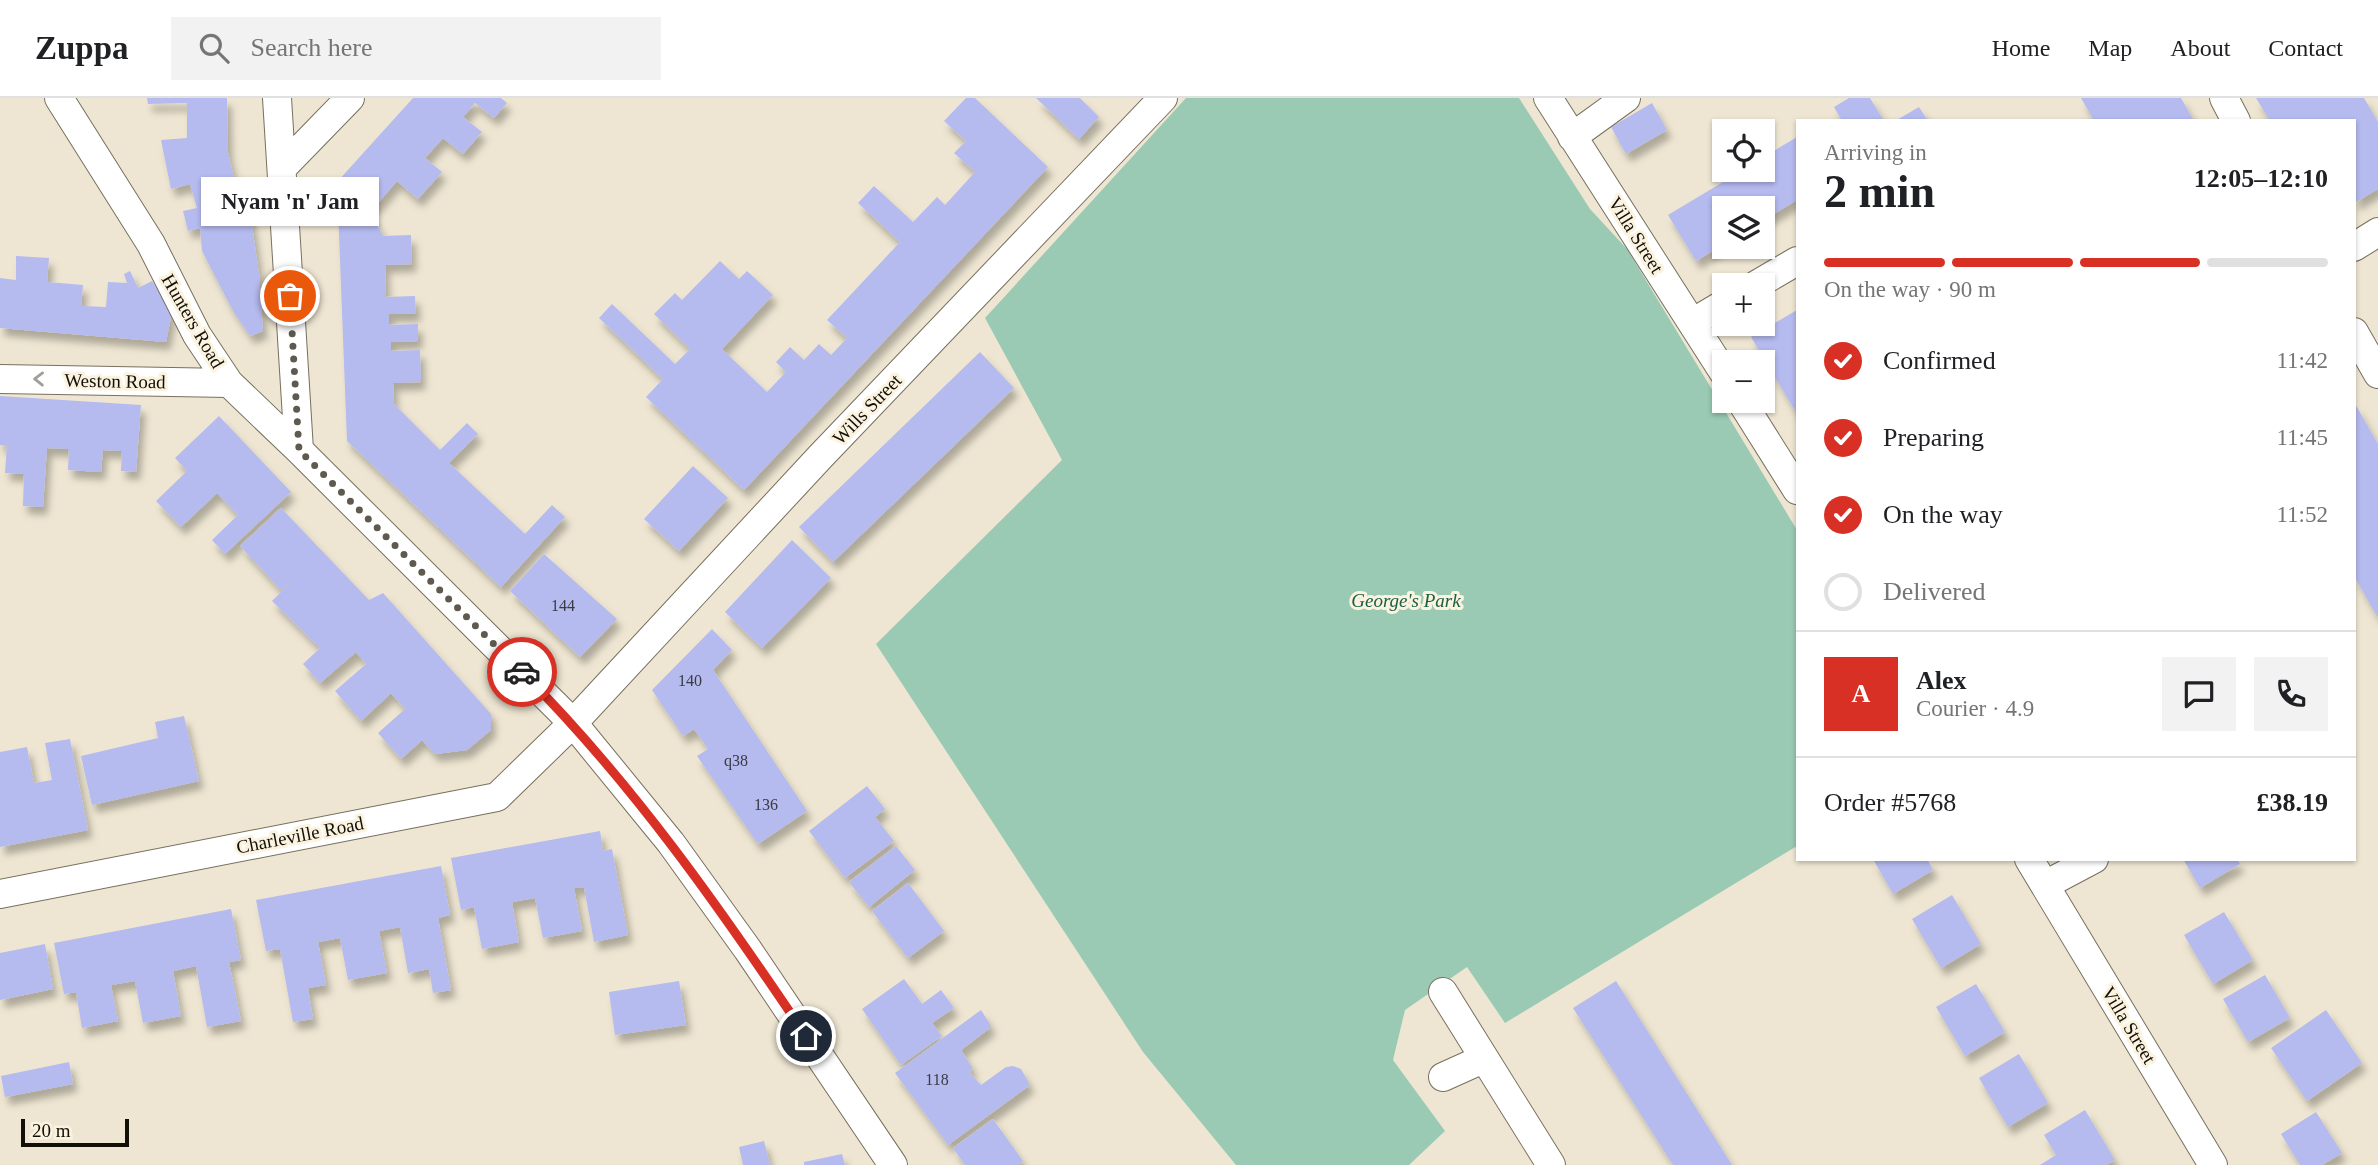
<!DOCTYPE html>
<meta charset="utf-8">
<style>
:root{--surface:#fff;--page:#f2f2f2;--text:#202124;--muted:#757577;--line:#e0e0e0;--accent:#d93025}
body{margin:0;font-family:"Times New Roman",serif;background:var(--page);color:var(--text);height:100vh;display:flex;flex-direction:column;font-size:26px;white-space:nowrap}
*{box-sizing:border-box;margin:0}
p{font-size:23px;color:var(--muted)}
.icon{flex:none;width:38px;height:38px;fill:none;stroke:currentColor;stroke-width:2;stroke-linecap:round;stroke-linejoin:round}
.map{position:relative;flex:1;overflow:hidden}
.side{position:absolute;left:1796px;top:21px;width:560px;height:742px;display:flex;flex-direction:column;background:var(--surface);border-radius:0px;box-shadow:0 2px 5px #0004}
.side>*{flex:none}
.controls{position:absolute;left:1712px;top:21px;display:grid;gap:14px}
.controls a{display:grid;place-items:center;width:63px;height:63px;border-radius:0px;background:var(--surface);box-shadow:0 2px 5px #0004;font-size:35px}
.scale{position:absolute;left:21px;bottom:18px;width:108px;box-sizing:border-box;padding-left:7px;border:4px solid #110f08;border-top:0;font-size:19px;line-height:24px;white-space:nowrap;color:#110f08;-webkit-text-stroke:5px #fbf3df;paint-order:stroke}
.pin{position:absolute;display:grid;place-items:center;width:60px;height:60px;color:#fff;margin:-30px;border:4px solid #fff;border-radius:50%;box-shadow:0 2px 7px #0007}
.courier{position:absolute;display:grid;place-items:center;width:70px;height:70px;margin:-35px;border:5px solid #d93025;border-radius:50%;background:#fff;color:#222;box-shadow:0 2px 9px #0007}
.bubble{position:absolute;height:49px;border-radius:0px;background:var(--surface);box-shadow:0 2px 5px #0004;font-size:23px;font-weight:700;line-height:49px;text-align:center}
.headline em{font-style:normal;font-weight:700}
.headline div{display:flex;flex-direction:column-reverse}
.headline{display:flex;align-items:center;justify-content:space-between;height:119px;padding:0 28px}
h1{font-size:46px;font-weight:700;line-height:52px}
.bar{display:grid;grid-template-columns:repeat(4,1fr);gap:10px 7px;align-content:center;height:84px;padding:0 28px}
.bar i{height:9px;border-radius:5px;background:var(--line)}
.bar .selected{background:var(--accent)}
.bar p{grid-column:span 4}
.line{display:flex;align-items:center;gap:18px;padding:0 28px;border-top:2px solid var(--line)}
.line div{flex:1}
.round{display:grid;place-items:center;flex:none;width:74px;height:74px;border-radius:0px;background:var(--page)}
ol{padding:0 28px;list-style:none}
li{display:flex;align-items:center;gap:21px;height:77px}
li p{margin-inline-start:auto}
li .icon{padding:7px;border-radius:50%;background:var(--accent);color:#fff;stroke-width:4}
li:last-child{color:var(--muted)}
li i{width:38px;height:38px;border:4px solid var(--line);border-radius:50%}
header{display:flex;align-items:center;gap:42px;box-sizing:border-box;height:98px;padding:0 35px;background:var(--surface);border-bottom:2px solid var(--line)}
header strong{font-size:33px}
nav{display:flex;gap:38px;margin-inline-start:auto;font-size:24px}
.search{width:490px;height:63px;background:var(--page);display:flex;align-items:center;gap:18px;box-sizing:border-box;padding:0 24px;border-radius:0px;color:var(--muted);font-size:26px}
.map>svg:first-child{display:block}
</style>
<header>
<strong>Zuppa</strong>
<div class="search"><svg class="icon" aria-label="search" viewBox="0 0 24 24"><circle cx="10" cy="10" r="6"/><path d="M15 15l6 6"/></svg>Search here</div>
<nav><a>Home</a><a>Map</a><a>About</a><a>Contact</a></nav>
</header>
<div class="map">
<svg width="2378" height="1067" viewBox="0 0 2378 1067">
<defs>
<filter id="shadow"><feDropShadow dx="4.5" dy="8" stdDeviation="3.5" flood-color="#0004"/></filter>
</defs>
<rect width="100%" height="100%" fill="#eee6d2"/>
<path fill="#9acab3" d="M1186,0H1519L1590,111L1627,151L1797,432V748L1505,925L1467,869L1405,912L1393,962L1445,1033L1409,1067H1236L1143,954L876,546L1062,362L985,220Z"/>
<path fill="#b5baef" filter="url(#shadow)" d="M147,0H227L228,55L242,114H250L259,176L263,233L250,238L233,213L202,153L200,130L188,133L183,113L197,110L190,86L171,91L161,42L187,40V5L148,6Z
M413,0H501L507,5L494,20L475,5L463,19L482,34L463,56L443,40L425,60L442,74L418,101L397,83L371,113L383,138L411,137L412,166L385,167L386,199L415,198L416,216H389V227L418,226V243L391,244V253L420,252L421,284L393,285L394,306L440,352L467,325L478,336L449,365L525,436L552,407L565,419L501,489L347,343L337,84Z
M966,0H975L1048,69L744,392L646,299L663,281L599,220L612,206L675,266L690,251L654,216L675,195L682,202L720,163L739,181L747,173L773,197L722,251L767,294L786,274L776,264L790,249L804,262L819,246L831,257L847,240L827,222L900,144L858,105L874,88L913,124L937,99L945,107L975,74L954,55L966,43L944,23Z
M1036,0H1080L1099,19L1079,41Z
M1849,0H1870L1884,23H1842L1834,9Z
M2081,0H2181L2194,23H2094Z
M2256,0H2364L2378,24V91L2354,105V23H2270Z
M1652,5L1667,32L1626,56L1611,29Z
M1919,9L1928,23H1895Z
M1797,39V102L1762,123V110H1724V146L1696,163L1668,117L1743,72H1762V60Z
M16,158L49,160L47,184L83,187L81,208L106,209L108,184L127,185L124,176L130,173L138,190L152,183L172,214L166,244L0,230V180L16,182Z
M1797,212V316L1751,239Z
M980,254L1014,290L833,464L799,429Z
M0,298L141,307L136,374L121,373L122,353L103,352L101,374L68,372L69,351L47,350L43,409L23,408L24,376L5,375L7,347H0Z
M2354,304L2378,346V520L2354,478Z
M219,318L291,394L225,456L212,442L238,417L217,395L181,429L156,403L187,373L175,360Z
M693,368L728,400L679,453L644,421Z
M281,410L369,502L383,495L491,616V632L467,652L435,656L422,642L401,661L378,635L405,611L391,595L361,623L335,593L366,566L356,554L320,585L303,566L320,550L272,503L292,483L281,492L240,448Z
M792,442L831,480L762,550L725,514Z
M544,456L617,521L580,559L510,493Z
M712,531L732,552L713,572L807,713L758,746L697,658L708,651L694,631L683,638L652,592Z
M184,618L199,683L92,707L81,658L158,640L155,624Z
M70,641L88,732L0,749V654L27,649L34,685L52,682L45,645Z
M867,688L885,711L875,719L894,743L845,780L809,733Z
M600,733L603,753L612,751L628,837L594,844L584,789L574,790L582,833L543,840L535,800L512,804L519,844L482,851L474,809L461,812L451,760Z
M896,748L915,772L869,809L849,784Z
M1873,761H1927L1933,772L1893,796Z
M2183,761H2237L2240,766L2200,790Z
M441,768L450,817L438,820L451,892L433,895L429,871L408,875L400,829L379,833L387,875L348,882L340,840L318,844L326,887L308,890L313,921L293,924L280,851L266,853L256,802Z
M908,785L944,833L908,860L872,813Z
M1952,797L1981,846L1941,870L1912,821Z
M231,811L241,862L229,864L241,923L207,929L196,868L173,873L181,918L143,925L135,883L111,887L118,923L82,930L76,894L64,896L54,845Z
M2224,814L2253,862L2213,886L2184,837Z
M45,846L53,891L0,902V855Z
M2265,877L2290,920L2248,944L2223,901Z
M904,881L922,906L941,892L954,910L932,925L942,938L901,967L862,911Z
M679,883L686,927L615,937L609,894Z
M1616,883L1732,1067H1673L1573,910Z
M1976,886L2005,934L1965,958L1936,909Z
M981,912L990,926V930L961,952L972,969L970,975L981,987L1006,969L1013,968L1021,971L1030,987L948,1047L895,975Z
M2326,912L2362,965L2307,1003L2271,950Z
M2019,956L2048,1005L2008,1029L1979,980Z
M69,964L73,986L5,999L1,978Z
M2085,1012L2115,1062L2106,1067H2040L2056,1057L2044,1037Z
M2316,1014L2342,1055L2322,1067H2300L2281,1036Z
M993,1021L1023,1063L1018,1067H965L953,1050Z
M764,1043L770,1067H743L739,1049Z
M842,1056L845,1067H804V1064Z"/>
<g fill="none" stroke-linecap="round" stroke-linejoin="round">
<defs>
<path id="street" d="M59,0L151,146L197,237L229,285L299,352L573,625L671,745L748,852L893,1067
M277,0L299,352
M1548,0L1724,275
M2224,0L2236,23
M1572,39L1626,0
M282,70L350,0
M2354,149L2378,134
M1756,187L1797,163
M1692,225L1724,206
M2354,234L2378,276
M0,281L229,285
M1741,303L1797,392
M2029,761L2213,1067
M2045,787L2094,761
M0,796L497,699L573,625L820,359L1163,0
M1443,894L1551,1067
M1443,979L1483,961"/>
</defs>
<use href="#street" stroke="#77705e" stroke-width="30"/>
<use href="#street" stroke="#fff" stroke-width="28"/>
</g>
<defs><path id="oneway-chevron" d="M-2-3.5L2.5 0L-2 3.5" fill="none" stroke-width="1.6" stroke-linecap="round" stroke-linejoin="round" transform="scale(1.75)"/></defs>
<use stroke="#a09f9c" href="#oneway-chevron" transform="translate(39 281) rotate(-179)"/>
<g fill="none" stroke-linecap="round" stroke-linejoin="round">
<path stroke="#5e5a4f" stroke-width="7" stroke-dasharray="0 12.6" d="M290,198L299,352L522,574"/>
<path stroke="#d93025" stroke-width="9" d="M522,574C632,684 720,810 806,938"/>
</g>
<g text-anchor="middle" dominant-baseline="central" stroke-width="6" stroke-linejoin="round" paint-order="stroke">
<g font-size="16" fill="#3a3a42">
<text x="563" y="507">144</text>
<text x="690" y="582">140</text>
<text x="736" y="662">q38</text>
<text x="766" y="706">136</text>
<text x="937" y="981">118</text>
</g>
<g font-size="19" fill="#110f08" stroke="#fbf3df">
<text transform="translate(1636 137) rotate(58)">Villa Street</text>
<text transform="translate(193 223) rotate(60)">Hunters Road</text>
<text transform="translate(115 283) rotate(1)">Weston Road</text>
<text transform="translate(867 311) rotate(-46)">Wills Street</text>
<text transform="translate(300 737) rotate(-11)">Charleville Road</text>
<text transform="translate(2129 927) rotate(59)">Villa Street</text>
</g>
<g font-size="19" font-style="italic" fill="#186146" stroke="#fbf3df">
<text x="1406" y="502">George's Park</text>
</g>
</g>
</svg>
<div class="controls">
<a><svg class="icon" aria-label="locate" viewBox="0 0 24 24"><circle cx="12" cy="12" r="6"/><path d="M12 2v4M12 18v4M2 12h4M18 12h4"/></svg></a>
<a><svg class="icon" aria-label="layers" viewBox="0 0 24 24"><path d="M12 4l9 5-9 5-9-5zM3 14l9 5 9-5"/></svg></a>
<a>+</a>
<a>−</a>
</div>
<div class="scale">20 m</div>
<div class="pin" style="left:290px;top:198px;background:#ea580c"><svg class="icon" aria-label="bag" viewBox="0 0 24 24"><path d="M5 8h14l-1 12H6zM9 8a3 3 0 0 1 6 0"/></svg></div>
<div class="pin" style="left:806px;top:938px;background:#1f2937"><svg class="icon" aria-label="home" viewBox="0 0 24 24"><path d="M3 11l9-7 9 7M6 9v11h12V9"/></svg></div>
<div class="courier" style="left:522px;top:574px"><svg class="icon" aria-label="car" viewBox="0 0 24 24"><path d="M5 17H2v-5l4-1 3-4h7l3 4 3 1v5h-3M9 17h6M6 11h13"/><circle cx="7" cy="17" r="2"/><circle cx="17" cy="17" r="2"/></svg></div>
<div class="bubble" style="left:201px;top:79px;width:178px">Nyam 'n' Jam</div>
<section class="side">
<div class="headline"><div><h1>2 min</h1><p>Arriving in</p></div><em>12:05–12:10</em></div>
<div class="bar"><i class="selected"></i><i class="selected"></i><i class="selected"></i><i></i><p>On the way · 90 m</p></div>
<ol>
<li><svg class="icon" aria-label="check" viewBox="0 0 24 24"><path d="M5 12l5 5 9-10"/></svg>Confirmed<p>11:42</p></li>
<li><svg class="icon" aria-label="check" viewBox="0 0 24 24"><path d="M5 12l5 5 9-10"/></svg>Preparing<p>11:45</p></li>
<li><svg class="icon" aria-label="check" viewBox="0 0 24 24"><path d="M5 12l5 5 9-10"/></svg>On the way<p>11:52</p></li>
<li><i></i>Delivered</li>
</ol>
<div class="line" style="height:126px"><b class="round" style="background:var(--accent);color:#fff">A</b><div><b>Alex</b><p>Courier · 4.9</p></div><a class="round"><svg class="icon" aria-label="chat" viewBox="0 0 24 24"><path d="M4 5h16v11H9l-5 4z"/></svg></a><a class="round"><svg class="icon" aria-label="phone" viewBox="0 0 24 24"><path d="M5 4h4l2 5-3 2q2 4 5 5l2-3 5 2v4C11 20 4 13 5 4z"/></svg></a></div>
<div class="line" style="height:91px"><div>Order #5768</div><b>£38.19</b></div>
</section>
</div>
